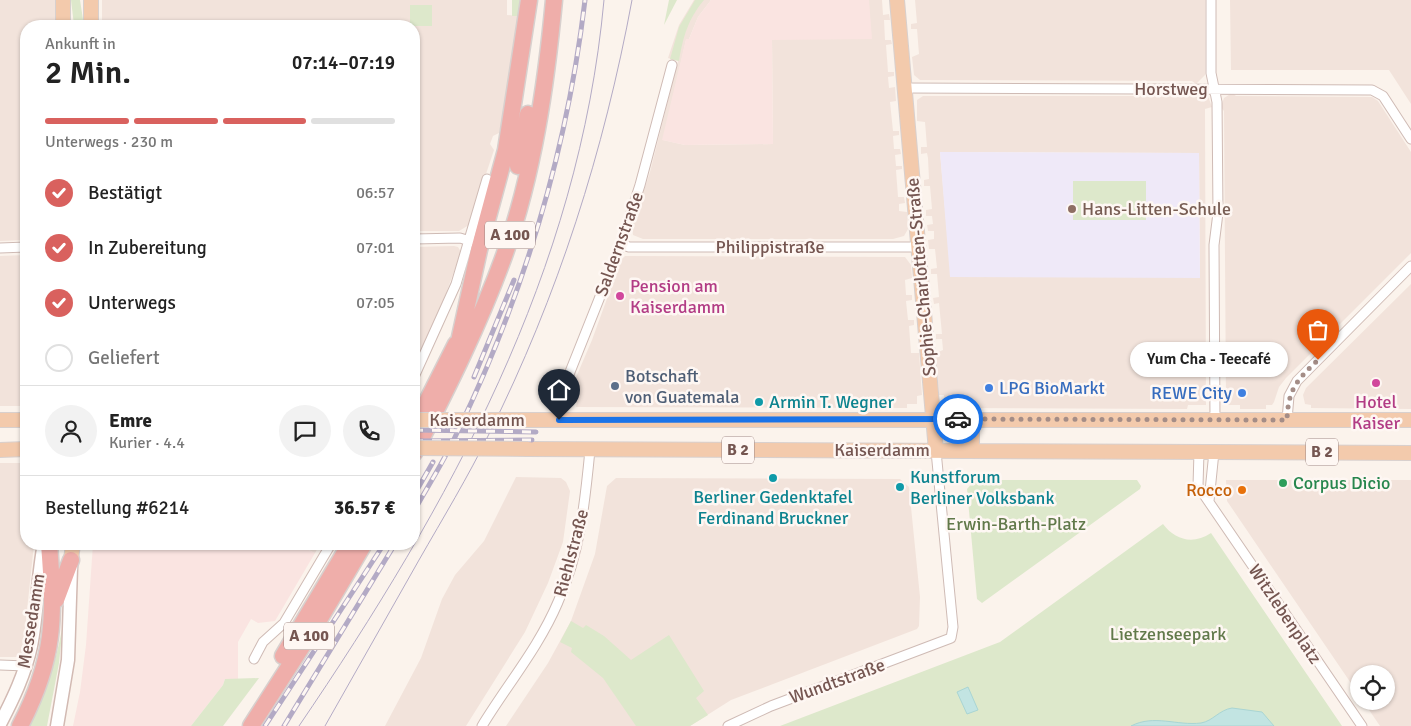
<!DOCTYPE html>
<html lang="de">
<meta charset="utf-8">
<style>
:root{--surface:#fff;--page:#f2f2f2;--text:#222;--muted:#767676;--line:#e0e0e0;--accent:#d9615e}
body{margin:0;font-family:Signika,sans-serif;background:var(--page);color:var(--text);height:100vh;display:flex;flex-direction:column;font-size:19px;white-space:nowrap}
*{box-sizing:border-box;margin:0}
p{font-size:16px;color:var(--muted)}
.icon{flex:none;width:28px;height:28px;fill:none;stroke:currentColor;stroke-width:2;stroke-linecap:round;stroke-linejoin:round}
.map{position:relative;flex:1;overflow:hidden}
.details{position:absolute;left:20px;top:20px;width:400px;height:530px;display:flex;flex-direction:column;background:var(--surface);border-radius:20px;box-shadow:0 1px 4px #0004}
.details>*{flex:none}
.buttons{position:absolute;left:1350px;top:665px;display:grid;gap:10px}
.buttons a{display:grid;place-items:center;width:45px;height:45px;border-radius:50%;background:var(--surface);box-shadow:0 1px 4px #0004;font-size:25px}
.pin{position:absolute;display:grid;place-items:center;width:42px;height:42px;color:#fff;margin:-51px -21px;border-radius:50% 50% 50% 0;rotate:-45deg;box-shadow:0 0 5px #0007}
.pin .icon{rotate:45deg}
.courier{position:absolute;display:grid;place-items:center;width:50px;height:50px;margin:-25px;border:4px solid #1a73e8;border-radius:50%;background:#fff;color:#222;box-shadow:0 1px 6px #0007}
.bubble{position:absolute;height:35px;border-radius:18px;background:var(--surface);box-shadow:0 1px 4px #0004;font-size:16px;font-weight:600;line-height:35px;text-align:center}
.overview em{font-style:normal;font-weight:600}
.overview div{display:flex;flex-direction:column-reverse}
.overview{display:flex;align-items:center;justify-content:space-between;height:85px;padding:0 25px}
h1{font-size:32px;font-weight:600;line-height:38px}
.bar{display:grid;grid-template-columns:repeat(4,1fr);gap:8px 5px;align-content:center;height:60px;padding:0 25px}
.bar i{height:6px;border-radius:4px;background:var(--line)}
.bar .current{background:var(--accent)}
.bar p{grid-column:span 4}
.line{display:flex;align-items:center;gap:12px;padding:0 25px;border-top:1px solid var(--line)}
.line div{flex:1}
.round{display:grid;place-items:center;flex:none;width:52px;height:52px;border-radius:26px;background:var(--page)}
ol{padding:0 25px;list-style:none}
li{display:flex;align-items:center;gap:15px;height:55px}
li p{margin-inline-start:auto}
li .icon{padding:5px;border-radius:50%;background:var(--accent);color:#fff;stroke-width:4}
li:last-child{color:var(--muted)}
li i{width:28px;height:28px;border:2px solid var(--line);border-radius:50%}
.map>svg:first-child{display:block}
</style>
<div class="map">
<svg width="1411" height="726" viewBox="0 0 1411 726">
<rect width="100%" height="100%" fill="#fbf3ec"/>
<path fill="#f2e3db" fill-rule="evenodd" d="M0,0H56L55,26H26V240L0,241Z
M102,0H507V15L520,16L507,100L499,133L493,136L490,144L494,150L469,225L459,231H414V26H102Z
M694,0H711L698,17L689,39L686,40L663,140L685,145L773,144L772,39H822V0H882L883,15L889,14L890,20H884L885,40H891L892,44L886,45L888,72H894V76L888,77L889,88L895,87L896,101L890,102L893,131H899V135L893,136L894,149H900L901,154L895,155L896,166H902V169L896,170L898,197H904L905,203L899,204V211L907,212L908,229L904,236L893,239H643L633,235L632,227L650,172L678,61L668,58L679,25Z
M915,0H1205V75L1196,84L1192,81L920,80L914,75L912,57L919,54L917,29H911V24L917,23Z
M1230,0H1411V104L1389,70H1231Z
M1193,93H1203L1208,96L1212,107L1205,109L1206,405H1188L1187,409L955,408V404H945L944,395H939L936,353L943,350L942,339H936V334H942L939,303L934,304L933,298L939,297L937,274H931V269L937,268L935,249H929L928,240L934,239V231H928L927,225L933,224L932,216H926V210L932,209L930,186H924V180L929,179L928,158L927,153L921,154V147H927L925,122L917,121V100L923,96H1192ZM940,152L1199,153L1200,277H951Z
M1232,93L1236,96L1372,97L1378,101L1411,152V253L1286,378L1279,387L1274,402L1272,405H1266V409H1240V405H1228L1226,402L1224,111L1221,107L1224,98Z
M414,247L454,246L458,247L461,252L440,310L414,365Z
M26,255V406H0V256Z
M625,256L905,257L911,265L912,278L905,280L906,295H912V300L906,301L908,320H914V325L909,326L911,353H919L922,395L917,396V404H907V408L576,407L577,403L568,400V396L592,340L621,260Z
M1411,284V409L1311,408V405L1305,404L1303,395L1306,388Z
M0,463H26V544H34L25,629L21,654L16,657H0Z
M516,477L561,478L566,482L570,491L563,542L548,583L525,632L466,726H385L421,658L442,599L455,575L484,541Z
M616,478L900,479L909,487L920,597L919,626L917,629L731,700L690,726H506L548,663L571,621L595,554L607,486Z
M1226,480H1411V726H1380L1363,701H1386V674H1359V695L1227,501Z
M296,544H320L315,553Z"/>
<path fill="#fae4e1" d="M711,0H869L872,39L772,40L773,144L685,145L662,140L686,39H689L698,17Z
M93,544H296L315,553L275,621L258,623L251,619L238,642V679H225L223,685L191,726H73L80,692L86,645Z"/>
<path fill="#efe9f8" d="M940,152L1199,153L1200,278L950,277Z"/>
<path fill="#dde8cb" d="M71,0H80L84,26L74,25Z
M512,0H521L520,16H512Z
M669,0H677L664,25Z
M695,0H704C688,19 683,37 679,61L670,59L679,27Z
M410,5H432V26H410Z
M1073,181H1146V220H1073Z
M975,480H1137L1141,486L1140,489L982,603L977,599L967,489Z
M1163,524C1175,540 1193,545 1211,533L1342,726H780L1000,642Z
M571,621L583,628L586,625L604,636L631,660L669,635L704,691L696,698L708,715L690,726H636L603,678L571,652L572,648L560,642Z
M63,624L59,663L47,726H29C47,691 56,662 63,624Z
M259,678L223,726H191L223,685L225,679Z"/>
<path fill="#c2e4e2" stroke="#a9d5d3" d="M968,687L978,710L967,714L957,692Z
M1232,708L1262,712L1274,726H1131C1154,714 1177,726 1201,723C1213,721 1219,710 1232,708Z"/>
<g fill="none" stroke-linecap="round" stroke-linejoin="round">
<defs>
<path id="minor" d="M1211,0V73L1217,102L1218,213L1214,245L1215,420
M906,88L1372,90L1383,96L1411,139
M414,239L460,238L470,241
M621,244L629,247H918
M0,248L26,247
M414,377L456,284L487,179
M559,420L560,397L621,244L640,185L672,65
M1287,420L1289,396L1297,381L1411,266
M1199,452L1198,486L1362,726
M1209,501L1214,452
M254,659L263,642L284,623L331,544
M0,665L26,666
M482,726C507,685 539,647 558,602C580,554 585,502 590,450
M728,726L771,706L951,638L953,627L936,451"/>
<path id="secondary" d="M0,724C13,699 25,674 31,646C38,612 37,578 44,544
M57,726L68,660L71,567"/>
<path id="primary" d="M897,0L936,451
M63,26V0
M91,26V0
M972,419V451
M0,420H26
M541,420H1411
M528,449L1411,453
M0,450L26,449
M71,560L73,544"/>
<path id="motorway" d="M518,166L528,114
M460,337L479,250L506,150L529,0
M414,427L456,344
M414,453C447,389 479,325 504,256C533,175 546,86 554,0
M56,600L71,560
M283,656L350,544
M20,726C55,659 55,617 49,544
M251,726L319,620L364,544"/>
</defs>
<use href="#minor" stroke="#cfbbb5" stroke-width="11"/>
<use href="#secondary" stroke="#d2bab3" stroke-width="15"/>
<use href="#primary" stroke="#d8d0ce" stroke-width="16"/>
<use href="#motorway" stroke="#d8d0ce" stroke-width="19"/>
<use href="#minor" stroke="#fff" stroke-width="9"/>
<use href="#secondary" stroke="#fff" stroke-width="12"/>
<use href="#primary" stroke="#f3caac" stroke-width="14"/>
<use href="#motorway" stroke="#efaeaa" stroke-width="16"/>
<path stroke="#b3aac5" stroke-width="1" d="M299,726C450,504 579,272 604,0
M325,726C356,671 388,615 419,560C443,518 468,477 489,434C558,296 604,151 632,0"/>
<defs>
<path id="rail" d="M474,377L514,280
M414,430L536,432
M414,441L532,440
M414,495L433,462
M414,511C428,486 444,461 456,435C523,297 567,152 585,0
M265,726L384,544
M284,726L395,544"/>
</defs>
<use href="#rail" stroke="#b3aac5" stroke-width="5"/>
<use href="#rail" stroke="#fef7f3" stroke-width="3" stroke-dasharray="9" stroke-linecap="butt"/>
<defs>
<path id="primary-bridge" d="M414,420H541
M414,448L528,449"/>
</defs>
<use href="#primary-bridge" stroke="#d8d0ce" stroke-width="16" stroke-linecap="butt"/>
<use href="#primary-bridge" stroke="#f3caac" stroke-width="14"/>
</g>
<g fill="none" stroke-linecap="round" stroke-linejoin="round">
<path stroke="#a48d87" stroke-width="5" stroke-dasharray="0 9" d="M958,419L1287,420C1288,389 1297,380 1318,360"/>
<path stroke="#1a73e8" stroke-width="6" d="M559,420L958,419"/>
</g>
<circle fill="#8d6e63" stroke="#fef7f3" stroke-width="2" cx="1072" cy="209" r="5"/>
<g fill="#d1479c" stroke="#fef7f3" stroke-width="2">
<circle cx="620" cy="296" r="5"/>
<circle cx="1376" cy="383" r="5"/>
</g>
<circle fill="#5c6f8a" stroke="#fef7f3" stroke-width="2" cx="615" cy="386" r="5"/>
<g fill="#3f7fe0" stroke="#fef7f3" stroke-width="2">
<circle cx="989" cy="388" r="5"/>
<circle cx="1242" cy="393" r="5"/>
</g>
<g fill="#0f9aa8" stroke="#fef7f3" stroke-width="2">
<circle cx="759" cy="402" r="5"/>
<circle cx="773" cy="478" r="5"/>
<circle cx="900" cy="487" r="5"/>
</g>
<circle fill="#2e9e5b" stroke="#fef7f3" stroke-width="2" cx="1283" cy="483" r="5"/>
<circle fill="#e8710a" stroke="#fef7f3" stroke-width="2" cx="1242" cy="490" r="5"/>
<g text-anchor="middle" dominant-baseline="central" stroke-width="5" stroke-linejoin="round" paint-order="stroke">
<g fill="#fef7f3" stroke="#9e8682" stroke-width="1">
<rect x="485" y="221.5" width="50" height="27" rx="4"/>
<rect x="722" y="436.5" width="32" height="27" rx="4"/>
<rect x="1306" y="438.5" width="32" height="27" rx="4"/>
<rect x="284" y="622.5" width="50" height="27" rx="4"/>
</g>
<g font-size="16" font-weight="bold" fill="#755651">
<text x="510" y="235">A 100</text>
<text x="738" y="450">B 2</text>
<text x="1322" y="452">B 2</text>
<text x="309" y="636">A 100</text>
</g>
<g font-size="18" fill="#755651" stroke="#fef7f3">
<text x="1171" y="89">Horstweg</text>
<text transform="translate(619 244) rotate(-70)">Saldernstraße</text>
<text x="770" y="247">Philippistraße</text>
<text transform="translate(921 277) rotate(-95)">Sophie-Charlotten-Straße</text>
<text x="477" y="420">Kaiserdamm</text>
<text x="882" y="450">Kaiserdamm</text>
<text transform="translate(571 553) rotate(-75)">Riehlstraße</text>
<text transform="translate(1285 614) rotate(56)">Witzlebenplatz</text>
<text transform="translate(31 621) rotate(-81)">Messedamm</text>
<text transform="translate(837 681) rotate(-20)">Wundtstraße</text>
</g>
<g font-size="18" fill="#785e54" stroke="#fef7f3" text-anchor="start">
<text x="1082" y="209">Hans-Litten-Schule</text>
</g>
<g font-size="18" fill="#b23c85" stroke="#fef7f3" text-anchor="start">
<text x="630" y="286">Pension am<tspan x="630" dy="21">Kaiserdamm</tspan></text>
<text x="1376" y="402" text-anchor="middle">Hotel<tspan x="1376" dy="21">Kaiser</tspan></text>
</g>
<g font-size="18" fill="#4e5e75" stroke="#fef7f3" text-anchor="start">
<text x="625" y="376">Botschaft<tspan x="625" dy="21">von Guatemala</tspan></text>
</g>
<g font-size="18" fill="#366cbe" stroke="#fef7f3" text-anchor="start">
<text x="999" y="388">LPG BioMarkt</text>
<text x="1232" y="393" text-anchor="end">REWE City</text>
</g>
<g font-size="18" fill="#0d838f" stroke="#fef7f3" text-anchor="start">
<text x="769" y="402">Armin T. Wegner</text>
<text x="910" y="477">Kunstforum<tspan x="910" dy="21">Berliner Volksbank</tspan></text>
<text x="773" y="497" text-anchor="middle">Berliner Gedenktafel<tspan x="773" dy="21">Ferdinand Bruckner</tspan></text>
</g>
<g font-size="18" fill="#27864d" stroke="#fef7f3" text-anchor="start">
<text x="1293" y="483">Corpus Dicio</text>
</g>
<g font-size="18" fill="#c56008" stroke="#fef7f3" text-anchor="end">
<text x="1232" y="490">Rocco</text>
</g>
<g font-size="18" fill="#61794a" stroke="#fef7f3">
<text x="1016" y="524">Erwin-Barth-Platz</text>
<text x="1168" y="634">Lietzenseepark</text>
</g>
</g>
</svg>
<div class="buttons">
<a><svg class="icon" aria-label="locate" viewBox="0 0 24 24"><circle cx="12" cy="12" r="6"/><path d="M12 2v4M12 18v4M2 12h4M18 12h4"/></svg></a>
</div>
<div class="pin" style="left:1318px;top:360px;background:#ea580c"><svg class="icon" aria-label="bag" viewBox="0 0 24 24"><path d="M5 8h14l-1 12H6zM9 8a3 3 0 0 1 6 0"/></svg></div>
<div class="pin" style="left:559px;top:420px;background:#1f2937"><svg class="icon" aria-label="home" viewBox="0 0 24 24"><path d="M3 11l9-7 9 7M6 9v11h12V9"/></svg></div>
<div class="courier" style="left:958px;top:419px"><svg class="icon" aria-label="car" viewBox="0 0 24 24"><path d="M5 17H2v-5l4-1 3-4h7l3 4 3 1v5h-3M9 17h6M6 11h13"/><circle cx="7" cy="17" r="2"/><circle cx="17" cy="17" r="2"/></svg></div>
<div class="bubble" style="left:1130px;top:342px;width:158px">Yum Cha - Teecafé</div>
<section class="details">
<div class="overview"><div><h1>2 Min.</h1><p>Ankunft in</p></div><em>07:14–07:19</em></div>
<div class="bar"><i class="current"></i><i class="current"></i><i class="current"></i><i></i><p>Unterwegs · 230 m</p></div>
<ol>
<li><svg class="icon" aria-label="check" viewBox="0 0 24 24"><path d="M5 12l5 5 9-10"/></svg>Bestätigt<p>06:57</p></li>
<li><svg class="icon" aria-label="check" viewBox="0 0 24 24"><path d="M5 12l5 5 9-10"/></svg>In Zubereitung<p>07:01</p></li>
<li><svg class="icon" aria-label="check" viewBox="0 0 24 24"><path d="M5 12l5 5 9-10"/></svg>Unterwegs<p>07:05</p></li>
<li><i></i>Geliefert</li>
</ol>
<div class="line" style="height:90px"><a class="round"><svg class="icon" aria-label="person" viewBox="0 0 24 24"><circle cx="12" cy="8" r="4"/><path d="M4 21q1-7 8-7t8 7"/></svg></a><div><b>Emre</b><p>Kurier · 4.4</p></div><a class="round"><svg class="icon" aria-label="chat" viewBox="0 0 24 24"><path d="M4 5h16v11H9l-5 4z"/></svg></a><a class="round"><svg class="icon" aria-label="phone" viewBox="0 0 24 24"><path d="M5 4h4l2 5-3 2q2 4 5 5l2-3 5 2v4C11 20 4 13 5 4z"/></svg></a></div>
<div class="line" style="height:65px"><div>Bestellung #6214</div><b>36.57 €</b></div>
</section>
</div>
